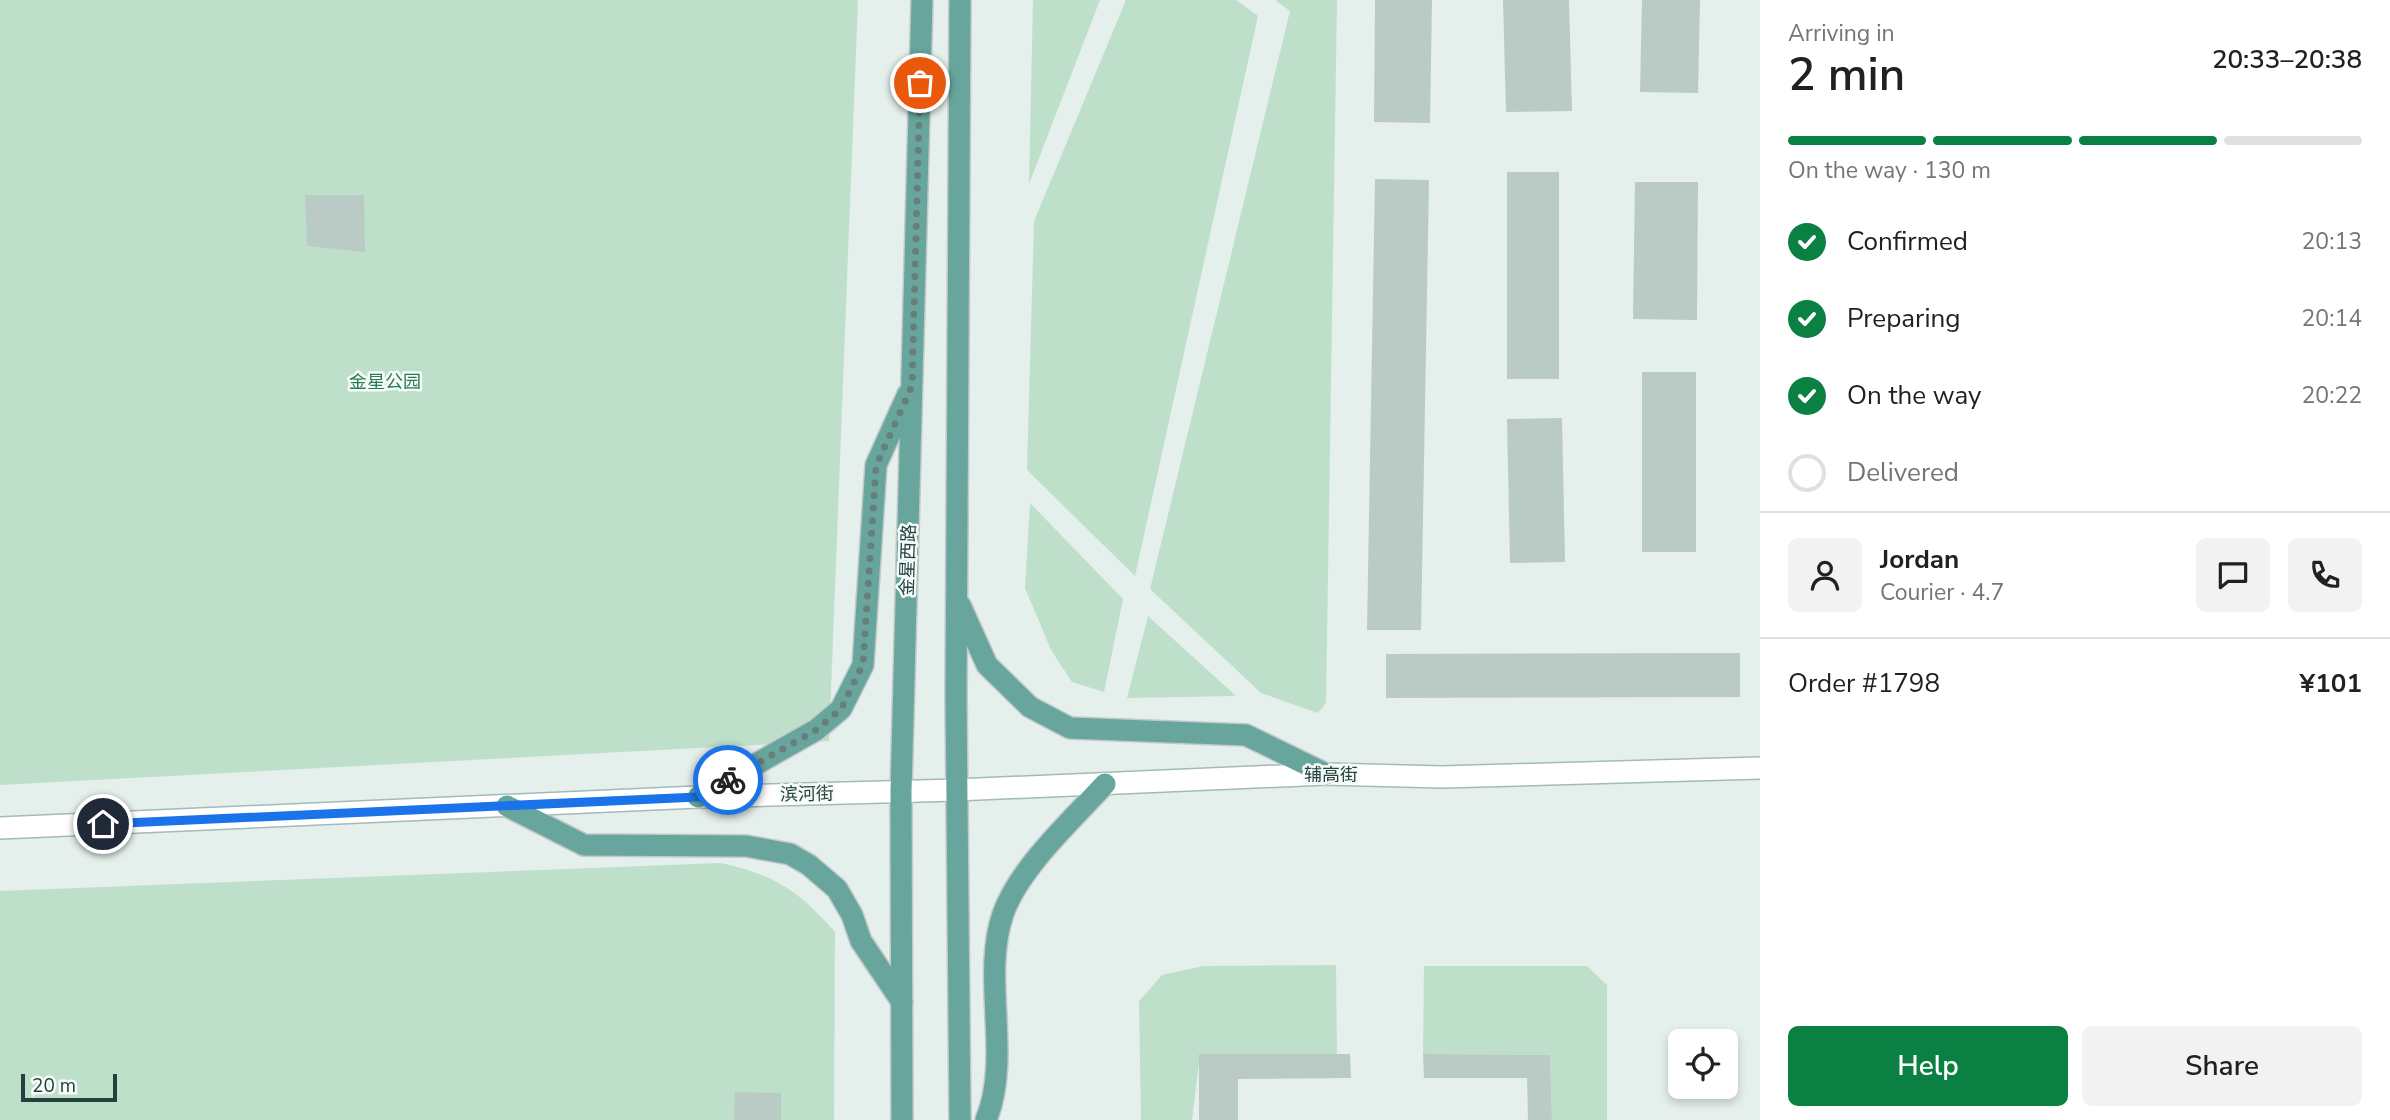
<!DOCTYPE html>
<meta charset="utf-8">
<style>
:root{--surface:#fff;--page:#f2f2f2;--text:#202124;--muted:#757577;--line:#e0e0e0;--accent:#0b8043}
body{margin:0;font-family:"Nunito Sans","Noto Sans SC",sans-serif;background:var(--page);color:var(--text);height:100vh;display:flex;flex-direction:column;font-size:26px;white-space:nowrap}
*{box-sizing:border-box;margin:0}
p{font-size:23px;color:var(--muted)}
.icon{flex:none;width:38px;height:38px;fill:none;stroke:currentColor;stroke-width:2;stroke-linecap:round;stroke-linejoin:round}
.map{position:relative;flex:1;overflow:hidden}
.panel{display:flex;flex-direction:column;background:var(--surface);width:630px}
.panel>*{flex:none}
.fabs{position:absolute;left:1668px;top:1029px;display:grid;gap:14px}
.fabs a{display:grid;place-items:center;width:70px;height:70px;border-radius:10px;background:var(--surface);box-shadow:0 4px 10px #0003;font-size:35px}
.scale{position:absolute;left:21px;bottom:18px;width:96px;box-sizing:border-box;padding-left:7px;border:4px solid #23423d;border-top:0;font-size:19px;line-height:24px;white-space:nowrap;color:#23423d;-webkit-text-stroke:5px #f6fbf9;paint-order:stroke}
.pin{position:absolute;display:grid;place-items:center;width:60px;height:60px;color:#fff;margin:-30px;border:4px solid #fff;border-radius:50%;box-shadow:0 2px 7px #0007}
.courier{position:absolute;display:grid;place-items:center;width:70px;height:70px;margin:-35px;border:5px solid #1a73e8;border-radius:50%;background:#fff;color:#222;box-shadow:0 2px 9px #0007}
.summary em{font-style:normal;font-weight:600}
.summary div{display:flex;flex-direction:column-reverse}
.summary{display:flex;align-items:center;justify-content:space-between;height:119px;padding:0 28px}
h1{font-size:46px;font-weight:600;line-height:52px}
.bar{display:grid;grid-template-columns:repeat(4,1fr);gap:10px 7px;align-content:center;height:84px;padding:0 28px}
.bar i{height:9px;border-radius:5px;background:var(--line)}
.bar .current{background:var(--accent)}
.bar p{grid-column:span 4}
.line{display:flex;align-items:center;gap:18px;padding:0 28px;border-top:2px solid var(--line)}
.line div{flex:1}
.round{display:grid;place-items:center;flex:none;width:74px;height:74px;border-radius:10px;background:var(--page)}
ol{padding:0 28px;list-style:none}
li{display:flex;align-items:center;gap:21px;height:77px}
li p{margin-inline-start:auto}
li .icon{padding:7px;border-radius:50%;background:var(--accent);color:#fff;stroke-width:4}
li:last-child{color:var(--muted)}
li i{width:38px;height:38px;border:4px solid var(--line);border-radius:50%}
.action{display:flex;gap:14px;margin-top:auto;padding:14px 28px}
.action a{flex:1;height:80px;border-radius:10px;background:var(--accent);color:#fff;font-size:28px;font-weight:600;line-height:80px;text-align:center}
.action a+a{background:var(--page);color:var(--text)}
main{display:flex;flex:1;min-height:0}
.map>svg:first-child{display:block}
</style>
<main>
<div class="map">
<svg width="1760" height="1120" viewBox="0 0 1760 1120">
<rect width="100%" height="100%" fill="#e5efec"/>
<path fill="#bee0cb" d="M0,0H858L829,741L0,785Z
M1033,0H1100L1029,184Z
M1126,0H1236L1258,16L1135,576L1027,470L1034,221Z
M1275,0H1337L1326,703L1318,713L1261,693L1150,589L1290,11Z
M1030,503L1123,599L1104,692L1072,682L1051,650L1025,588Z
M1148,616L1236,696L1127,698Z
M720,863C774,874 799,891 835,932L834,1120H0V891Z
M1336,965L1337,1055L1200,1054L1192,1120H1141L1139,1001L1162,975L1203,966Z
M1424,966H1587L1607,985V1120H1552L1550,1055L1423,1054Z"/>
<path fill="#bacac5" d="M1375,0H1432L1430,123L1374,122Z
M1503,0H1569L1572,111L1506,112Z
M1642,0H1700L1698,93L1640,92Z
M1507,172H1559V379H1507Z
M1375,179L1429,180L1421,630H1367Z
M1635,182H1698L1697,320L1633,319Z
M305,195H364L365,252L307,246Z
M1642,372H1696V552H1642Z
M1562,418L1565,562L1510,563L1507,419Z
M1740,653V697L1386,698V654Z
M1199,1054H1350L1351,1078L1238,1079V1120H1199Z
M1423,1054L1550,1055L1552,1120H1528L1527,1078H1424Z
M735,1092L781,1093V1120H734Z"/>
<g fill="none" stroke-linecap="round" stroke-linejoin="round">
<defs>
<path id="secondary" d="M0,828L698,797L956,790L1326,774L1442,777L1760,768"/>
<path id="primary" d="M960,605L987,665L1030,707L1070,728L1246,735L1326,774
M698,797L816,730L841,709L863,665L876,465L908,394
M507,806L584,845L746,846L790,854L809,865L837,889L852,915L861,941L902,1002
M902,1120L901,792L922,0
M960,1120L956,696L960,0
M986,1120C1012,1057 981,978 1003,914C1019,868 1072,820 1105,784"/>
</defs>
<use href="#secondary" stroke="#a3bbb5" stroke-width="24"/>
<use href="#primary" stroke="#c1cac9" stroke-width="24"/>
<use href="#secondary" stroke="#fff" stroke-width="21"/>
<use href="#primary" stroke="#68a69d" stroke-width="21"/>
</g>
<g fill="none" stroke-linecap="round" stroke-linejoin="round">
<path stroke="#677f7a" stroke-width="7" stroke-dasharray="0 12.6" d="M728,780L816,730L841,709L863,664L876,466L912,386L920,83"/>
<path stroke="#1a73e8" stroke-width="9" d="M103,824L698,797L728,780"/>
</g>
<g text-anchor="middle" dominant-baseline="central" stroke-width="5" stroke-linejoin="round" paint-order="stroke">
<g font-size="18" fill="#2b7b53" stroke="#f6fbf9">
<text x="385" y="382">金星公园</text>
</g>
<g font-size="18" fill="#23423d" stroke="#f6fbf9">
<text transform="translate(908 560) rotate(-88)">金星西路</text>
<text x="1331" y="775">辅高街</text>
<text transform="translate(807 794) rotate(-1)">滨河街</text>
</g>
</g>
</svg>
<div class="fabs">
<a><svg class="icon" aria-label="locate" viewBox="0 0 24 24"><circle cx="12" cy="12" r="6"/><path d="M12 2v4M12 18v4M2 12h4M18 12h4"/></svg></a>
</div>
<div class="scale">20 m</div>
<div class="pin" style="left:920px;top:83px;background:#ea580c"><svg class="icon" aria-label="bag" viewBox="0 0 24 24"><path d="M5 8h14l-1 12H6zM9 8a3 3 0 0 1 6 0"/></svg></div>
<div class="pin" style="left:103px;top:824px;background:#1f2937"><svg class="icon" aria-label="home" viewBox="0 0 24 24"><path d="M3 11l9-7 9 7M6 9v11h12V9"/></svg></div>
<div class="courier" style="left:728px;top:780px"><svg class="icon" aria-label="bike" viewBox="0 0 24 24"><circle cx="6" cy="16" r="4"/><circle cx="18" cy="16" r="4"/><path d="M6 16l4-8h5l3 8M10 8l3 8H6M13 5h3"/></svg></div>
</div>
<section class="panel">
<div class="summary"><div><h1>2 min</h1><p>Arriving in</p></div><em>20:33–20:38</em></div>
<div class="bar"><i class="current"></i><i class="current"></i><i class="current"></i><i></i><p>On the way · 130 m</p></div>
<ol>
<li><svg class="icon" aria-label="check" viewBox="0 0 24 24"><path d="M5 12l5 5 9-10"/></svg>Confirmed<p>20:13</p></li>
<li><svg class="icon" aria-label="check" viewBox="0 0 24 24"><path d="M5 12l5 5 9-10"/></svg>Preparing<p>20:14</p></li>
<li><svg class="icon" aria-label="check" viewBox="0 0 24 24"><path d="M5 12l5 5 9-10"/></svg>On the way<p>20:22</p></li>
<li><i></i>Delivered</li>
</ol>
<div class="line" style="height:126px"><a class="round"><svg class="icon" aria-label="person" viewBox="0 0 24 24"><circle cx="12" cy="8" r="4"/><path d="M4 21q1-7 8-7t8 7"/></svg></a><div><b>Jordan</b><p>Courier · 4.7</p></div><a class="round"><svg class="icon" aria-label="chat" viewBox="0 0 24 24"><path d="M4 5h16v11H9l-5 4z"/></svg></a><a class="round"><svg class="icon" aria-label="phone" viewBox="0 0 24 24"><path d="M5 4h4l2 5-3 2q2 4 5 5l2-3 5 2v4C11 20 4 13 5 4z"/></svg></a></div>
<div class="line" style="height:91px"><div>Order #1798</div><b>¥101</b></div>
<div class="action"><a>Help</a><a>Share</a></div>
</section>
</main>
